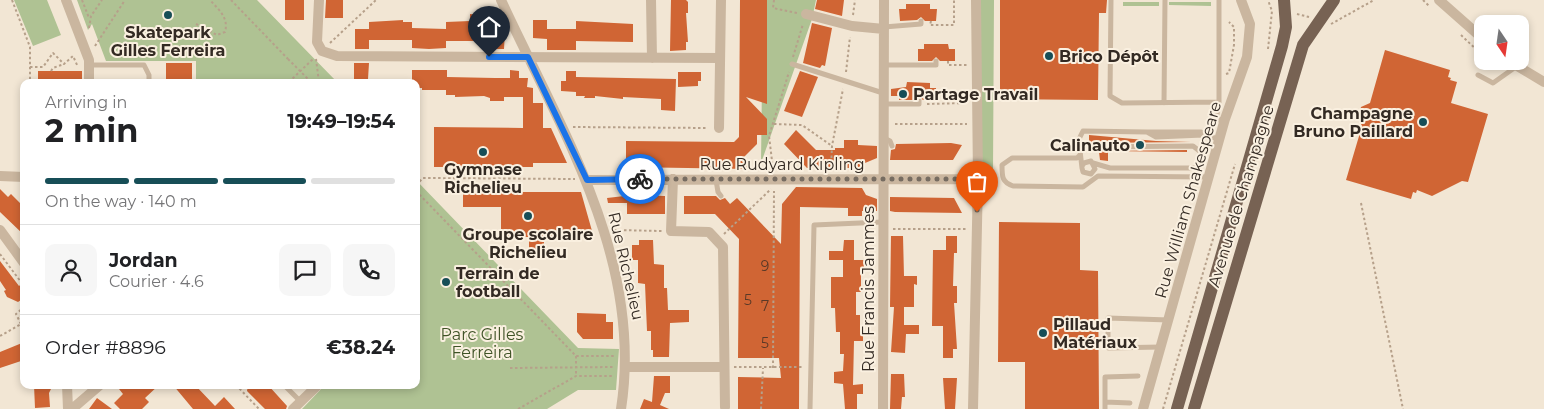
<!DOCTYPE html>
<meta charset="utf-8">
<style>
:root{--surface:#fff;--page:#f6f6f6;--text:#202124;--muted:#757577;--line:#e0e0e0;--accent:#174e57}
body{margin:0;font-family:Montserrat,sans-serif;background:var(--page);color:var(--text);height:100vh;display:flex;flex-direction:column;font-size:19px;white-space:nowrap}
*{box-sizing:border-box;margin:0}
p{font-size:16px;color:var(--muted)}
.icon{flex:none;width:28px;height:28px;fill:none;stroke:currentColor;stroke-width:2;stroke-linecap:round;stroke-linejoin:round}
.map{position:relative;flex:1;overflow:hidden}
.drawer{position:absolute;left:20px;top:79px;width:400px;height:310px;display:flex;flex-direction:column;background:var(--surface);border-radius:10px;box-shadow:0 2px 8px #0003}
.drawer>*{flex:none}
.needle{width:32px;rotate:167deg}
.fabs{position:absolute;left:1474px;top:15px;display:grid;gap:10px}
.fabs a{display:grid;place-items:center;width:55px;height:55px;border-radius:10px;background:var(--surface);box-shadow:0 2px 8px #0003;font-size:25px}
.pin{position:absolute;display:grid;place-items:center;width:42px;height:42px;color:#fff;margin:-51px -21px;border-radius:50% 50% 50% 0;rotate:-45deg;box-shadow:0 0 5px #0007}
.pin .icon{rotate:45deg}
.courier{position:absolute;display:grid;place-items:center;width:50px;height:50px;margin:-25px;border:4px solid #1a73e8;border-radius:50%;background:#fff;color:#222;box-shadow:0 1px 6px #0007}
.summary em{font-style:normal;font-weight:700}
.summary div{display:flex;flex-direction:column-reverse}
.summary{display:flex;align-items:center;justify-content:space-between;height:85px;padding:0 25px}
h1{font-size:32px;font-weight:700;line-height:38px}
.bar{display:grid;grid-template-columns:repeat(4,1fr);gap:8px 5px;align-content:center;height:60px;padding:0 25px}
.bar i{height:6px;border-radius:4px;background:var(--line)}
.bar .current{background:var(--accent)}
.bar p{grid-column:span 4}
.line{display:flex;align-items:center;gap:12px;padding:0 25px;border-top:1px solid var(--line)}
.line div{flex:1}
.round{display:grid;place-items:center;flex:none;width:52px;height:52px;border-radius:10px;background:var(--page)}
.map>svg:first-child{display:block}
</style>
<div class="map">
<svg width="1544" height="409" viewBox="0 0 1544 409">
<rect width="100%" height="100%" fill="#f2e6d4"/>
<path fill="#afc293" d="M14,0H47L61,35L33,46Z
M77,0H257L337,82H196V61H106L92,24L88,30Z
M763,0H816L812,19L761,163Z
M977,0H994L993,170L975,172Z
M1123,2H1159V6H1123Z
M1169,2H1211V6L1169,5Z
M416,180L578,348L619,349L616,390H578L547,409H302L325,385H416Z"/>
<path fill="#d06534" d="M285,0H304V20H285Z
M326,0H343V18H325Z
M671,0H686L688,2V13H686L688,42H686V50L670,51Z
M740,0H767V104L746,97L767,119V135H757V144L741,160L749,169L626,167V141L734,142L739,137Z
M817,0H844L842,16L815,9Z
M1000,0H1107L1106,13H1099L1098,100L1000,99Z
M906,4H930V9H937L936,21H925L921,17L917,20L900,21L899,9H906Z
M470,14L481,15V23H490V31H505L504,49H490V41H446V48L429,49L412,48V40H369V49H355V29H369V22L403,20V22H412V28L446,29V22L470,21Z
M533,20H547V29H576V21L633,24V42L576,41V50H547V39L533,38Z
M812,23L832,28L825,66L822,65L820,68L803,63Z
M924,44H948L949,49H955V61H940L936,57L932,61H918V49H924Z
M1385,50L1450,70L1448,77L1451,78L1450,80L1457,82L1451,103L1488,114L1468,182L1462,181L1432,196L1417,190L1416,193L1413,192L1411,199L1346,180L1362,126L1358,118L1361,107L1370,103Z
M166,63H192V82H166Z
M354,63H369L368,79H354Z
M412,70H447V77L495,78H510V70L519,71V78H528L527,87L533,88V103H543V128H551L567,163H533V167H434V127L523,128V97H504V101H490V98L484,96L455,97V95H446V90H422V88H416V82H412Z
M38,71H82V82H38Z
M566,71H576V77L676,79L675,111L661,110V99L623,97V99L595,96V98H584L585,96H576V92L561,91V81H566Z
M800,71L818,77L802,117L784,111Z
M678,72H701V81H698V86L678,87Z
M907,82L930,83V88H936V100H923L919,96L915,100H899V96H891V89L906,87Z
M796,130L816,150H835V148H844V140H858V145L877,146V158L865,163L862,168H807L784,144Z
M1089,135L1156,141L1191,142L1089,143Z
M951,143L962,145L953,160H890L891,150L895,149L896,144Z
M1187,150V152L1108,151Z
M1093,151H1108V161L1100,160L1099,152Z
M796,187L862,188L866,195L877,199V211H862V216H848V208L800,207L799,409H738V377L781,378L779,358H738L739,239L715,214H684V196H716L720,200L725,198L730,204L737,198L781,244L782,204Z
M0,189L8,197L11,194L24,207V235L0,212Z
M463,192H581L594,238L544,237V252H529V237H501V207H463Z
M633,195L665,196V214H627V203H608L607,198Z
M890,197L954,198L962,213L895,212L890,211Z
M999,222L1080,223V270L1098,271L1099,409H1025V362H998Z
M891,236H903L904,276H917V285L914,284V307H904V325H919V334H906L905,353L891,352L894,307H890Z
M946,236H957V253H954L953,286H957V303H954L957,349H953V358H943V326H932L933,250H946Z
M639,240H653L654,264L664,265V288H667L668,310H689V322L670,323L669,357H653V350H651V331H647L645,284L638,283V260H632V245H639Z
M844,240H854V260H864V270L861,269V292H856V315H860V332H863V341H854L853,385L863,384V394H857V409H845L843,384L834,383V372L843,371L844,354H840V332H836L835,308H831V277H843V260H829V251H843Z
M0,261L19,286L24,282V298L18,302L7,297L4,291L6,290L0,281Z
M577,313L606,314V322H613V339H583L577,332Z
M22,343L24,360L0,368V352Z
M891,374H904L905,397H902L901,409H890Z
M654,376H670V393H665L660,405L669,409H640L644,399L652,402Z
M943,378H957L955,409H945Z
M34,385H53L49,393L50,407L35,408Z
M124,385H159L145,398L149,402L142,409H120L114,403L123,394L119,389Z
M173,385H195L215,406L224,397L235,409H193Z
M248,385H268L287,406L286,409H265L247,391Z
M97,398L112,409H89Z"/>
<g fill="none" stroke-linecap="round" stroke-linejoin="round">
<path stroke="#b6a08a" stroke-width="2" stroke-dasharray="2.5 2.5" stroke-linecap="butt" d="M12,0L30,47V82
M82,0L89,18
M231,0L288,59
M774,0L773,8L797,13
M1423,0L1430,7
M1297,14L1309,17
M853,15L855,0
M931,21L930,25H954V0
M196,24L217,35L225,32C229,18 219,10 210,0
M1331,24L1374,0
M89,28L91,16L102,0
M1461,35L1482,55
M330,43L376,0
M95,46L125,0
M1268,49L1272,11L1268,0
M793,57L803,24
M316,59L319,82
M948,61V65H967
M30,67H43L53,53L64,64L73,56L78,67
M51,71L53,68L64,64
M846,72L850,37
M1226,74L1229,73L1234,45V27L1229,22
M289,82L314,58
M927,104L967,103
M774,124L802,125L832,146
M895,124H967
M573,127L708,128
M831,168L832,146L843,89
M773,169L769,136L789,72
M416,185L423,178L575,179
M416,191L576,356H614
M1361,203L1403,409
M893,229H968
M614,230L662,231
M724,234L771,189
M0,254L24,286
M21,324L16,314L24,307
M0,336L21,324L24,329
M576,356V376
M734,367H804
M510,368L615,367
M773,368L774,191
M236,385L259,409
M518,409L576,376H612
M761,409L763,368
M1163,409L1235,164"/>
<path stroke="#cab69f" stroke-width="5" d="M1111,0L1110,96L1122,103L1219,102L1216,120L1225,119
M884,27L921,24V21
M792,64L883,93
M89,65H144L149,75V82
M884,65H936V61
M1478,75L1493,83L1517,66
M1219,102V0
M1164,103L1165,0
M884,104H919V100
M1147,132H1201L1203,135
M884,138L890,141L892,146
M1079,142L1082,168L1083,172L1091,174L1095,169L1091,161L1084,163L1082,166
M1080,155L1077,158H1012L1002,165C1002,177 1002,182 1013,186L1083,187L1098,176L1208,177
M1093,163L1110,168H1195L1202,159V153L1193,146L1088,147L1078,141L1083,131L1147,132L1156,137L1203,135L1219,139
M716,180L718,192L721,196
M1161,347L1108,348V318L1169,320
M284,385L301,402
M1105,402L1130,403
M810,409L814,225L883,222
M1105,409V377L1138,376"/>
<path stroke="#cab69f" stroke-width="10" d="M66,0L89,60V82
M319,0L317,42L322,51L337,56L720,58
M501,0C561,130 644,260 621,409
M651,0L652,58
M1439,0L1482,38
M806,14L852,26L884,29
M1509,61L1544,82
M719,128L721,0
M0,176L24,177
M673,179L671,231L709,232L723,247L725,407
M587,180L978,179
M0,230L24,263
M625,367H724
M67,385L68,409
M72,409L100,385
M293,409L318,385
M883,409L884,0
M973,409L978,179L976,0
M1143,409L1225,119L1247,57L1250,24L1241,0"/>
<path stroke="#776253" stroke-width="12" d="M1177,409L1282,46L1286,27L1284,0
M1194,409L1303,45L1334,0"/>
<path stroke="#b6a08a" stroke-width="2" stroke-dasharray="2.5 2.5" stroke-linecap="butt" d="M288,59L311,82"/>
</g>
<g fill="none" stroke-linecap="round" stroke-linejoin="round">
<path stroke="#766c61" stroke-width="5" stroke-dasharray="0 9" d="M640,179H978L977,212"/>
<path stroke="#1a73e8" stroke-width="6" d="M489,57H528L587,180L640,179"/>
</g>
<g fill="#174e57" stroke="#faf0e0" stroke-width="2">
<circle cx="168" cy="15" r="5"/>
<circle cx="1049" cy="56" r="5"/>
<circle cx="903" cy="94" r="5"/>
<circle cx="1423" cy="122" r="5"/>
<circle cx="1140" cy="145" r="5"/>
<circle cx="483" cy="152" r="5"/>
<circle cx="528" cy="216" r="5"/>
<circle cx="446" cy="282" r="5"/>
<circle cx="1043" cy="333" r="5"/>
</g>
<g text-anchor="middle" dominant-baseline="central" stroke-width="4" stroke-linejoin="round" paint-order="stroke">
<g font-size="14" fill="#5a3927">
<text x="765" y="266">9</text>
<text x="748" y="300">5</text>
<text x="765" y="306">7</text>
<text x="765" y="343">5</text>
</g>
<g font-size="16" font-weight="bold" fill="#332a23" stroke="#faf0e0" text-anchor="start">
<text x="168" y="32" text-anchor="middle">Skatepark<tspan x="168" dy="18">Gilles Ferreira</tspan></text>
<text x="1059" y="56">Brico Dépôt</text>
<text x="913" y="94">Partage Travail</text>
<text x="1413" y="113" text-anchor="end">Champagne<tspan x="1413" dy="18">Bruno Paillard</tspan></text>
<text x="1130" y="145" text-anchor="end">Calinauto</text>
<text x="483" y="169" text-anchor="middle">Gymnase<tspan x="483" dy="18">Richelieu</tspan></text>
<text x="528" y="234" text-anchor="middle">Groupe scolaire<tspan x="528" dy="18">Richelieu</tspan></text>
<text x="456" y="273">Terrain de<tspan x="456" dy="18">football</tspan></text>
<text x="1053" y="324">Pillaud<tspan x="1053" dy="18">Matériaux</tspan></text>
</g>
<g font-size="16" fill="#332a23" stroke="#faf0e0">
<text x="782" y="164">Rue Rudyard Kipling</text>
<text transform="translate(1241 196) rotate(-73)">Avenue de Champagne</text>
<text transform="translate(1188 200) rotate(-74)">Rue William Shakespeare</text>
<text transform="translate(626 266) rotate(77)">Rue Richelieu</text>
<text transform="translate(868 289) rotate(-90)">Rue Francis Jammes</text>
</g>
<g font-size="16" fill="#3f5326" stroke="#faf0e0">
<text x="482" y="334">Parc Gilles<tspan x="482" dy="18">Ferreira</tspan></text>
</g>
</g>
</svg>
<div class="fabs">
<a><svg class="needle" viewBox="-14 -14 28 28"><path d="M0-13l5 13h-10z" fill="#e53935"/><path d="M0 13l5-13h-10z" fill="#757577"/></svg></a>
</div>
<div class="pin" style="left:977px;top:212px;background:#ea580c"><svg class="icon" aria-label="bag" viewBox="0 0 24 24"><path d="M5 8h14l-1 12H6zM9 8a3 3 0 0 1 6 0"/></svg></div>
<div class="pin" style="left:489px;top:57px;background:#1f2937"><svg class="icon" aria-label="home" viewBox="0 0 24 24"><path d="M3 11l9-7 9 7M6 9v11h12V9"/></svg></div>
<div class="courier" style="left:640px;top:179px"><svg class="icon" aria-label="bike" viewBox="0 0 24 24"><circle cx="6" cy="16" r="4"/><circle cx="18" cy="16" r="4"/><path d="M6 16l4-8h5l3 8M10 8l3 8H6M13 5h3"/></svg></div>
<section class="drawer">
<div class="summary"><div><h1>2 min</h1><p>Arriving in</p></div><em>19:49–19:54</em></div>
<div class="bar"><i class="current"></i><i class="current"></i><i class="current"></i><i></i><p>On the way · 140 m</p></div>
<div class="line" style="height:90px"><a class="round"><svg class="icon" aria-label="person" viewBox="0 0 24 24"><circle cx="12" cy="8" r="4"/><path d="M4 21q1-7 8-7t8 7"/></svg></a><div><b>Jordan</b><p>Courier · 4.6</p></div><a class="round"><svg class="icon" aria-label="chat" viewBox="0 0 24 24"><path d="M4 5h16v11H9l-5 4z"/></svg></a><a class="round"><svg class="icon" aria-label="phone" viewBox="0 0 24 24"><path d="M5 4h4l2 5-3 2q2 4 5 5l2-3 5 2v4C11 20 4 13 5 4z"/></svg></a></div>
<div class="line" style="height:65px"><div>Order #8896</div><b>€38.24</b></div>
</section>
</div>
